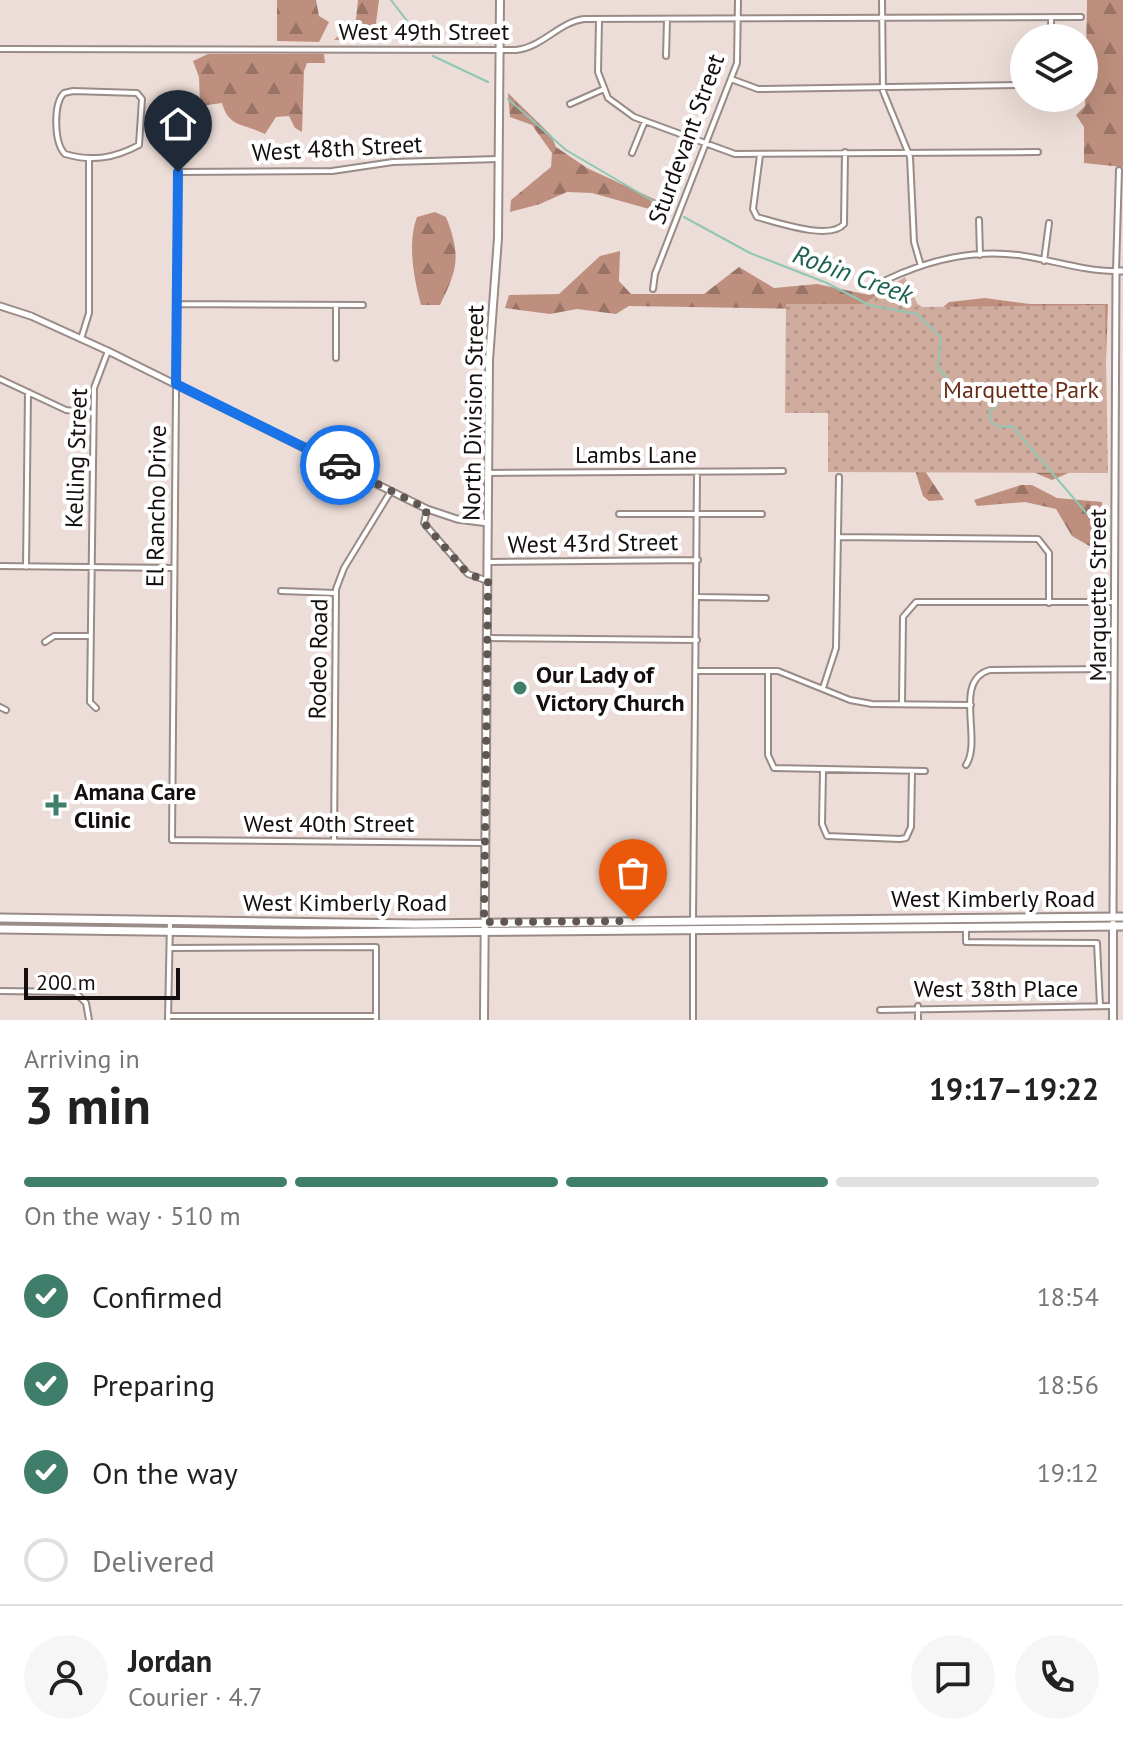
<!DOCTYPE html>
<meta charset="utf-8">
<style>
:root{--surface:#fff;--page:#f6f6f6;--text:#222;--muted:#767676;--line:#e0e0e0;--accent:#3f7e6b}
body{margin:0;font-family:"PT Sans",sans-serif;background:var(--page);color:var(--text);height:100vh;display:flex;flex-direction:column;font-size:30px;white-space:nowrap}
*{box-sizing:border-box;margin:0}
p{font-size:26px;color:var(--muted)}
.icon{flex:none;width:44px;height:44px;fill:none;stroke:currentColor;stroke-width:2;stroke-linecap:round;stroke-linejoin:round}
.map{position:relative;height:1020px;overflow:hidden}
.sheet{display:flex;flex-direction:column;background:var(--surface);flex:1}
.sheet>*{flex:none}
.tools{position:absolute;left:1010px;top:24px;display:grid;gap:16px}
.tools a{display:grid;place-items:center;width:88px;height:88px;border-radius:50%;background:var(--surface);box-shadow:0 8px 32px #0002;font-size:40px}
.scale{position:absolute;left:24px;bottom:20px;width:156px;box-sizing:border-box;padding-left:8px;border:4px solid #140f0e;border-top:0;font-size:22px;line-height:28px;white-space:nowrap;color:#140f0e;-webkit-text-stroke:6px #fff;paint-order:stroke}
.pin{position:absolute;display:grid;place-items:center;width:68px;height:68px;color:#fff;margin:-82px -34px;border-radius:50% 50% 50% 0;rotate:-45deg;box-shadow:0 0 8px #0007}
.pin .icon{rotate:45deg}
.courier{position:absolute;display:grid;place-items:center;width:80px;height:80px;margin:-40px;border:6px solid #1a73e8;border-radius:50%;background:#fff;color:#222;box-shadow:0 2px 10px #0007}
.summary em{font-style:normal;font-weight:600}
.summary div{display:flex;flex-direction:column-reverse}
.summary{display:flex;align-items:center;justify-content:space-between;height:136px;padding:0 24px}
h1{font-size:52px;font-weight:600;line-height:60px}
.bar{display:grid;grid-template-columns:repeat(4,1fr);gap:12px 8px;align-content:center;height:96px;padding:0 24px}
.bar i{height:10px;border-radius:6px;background:var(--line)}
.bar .current{background:var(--accent)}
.bar p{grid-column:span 4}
.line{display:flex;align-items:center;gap:20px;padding:0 24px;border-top:2px solid var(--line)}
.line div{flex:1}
.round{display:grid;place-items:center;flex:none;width:84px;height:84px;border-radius:42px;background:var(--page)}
ol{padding:0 24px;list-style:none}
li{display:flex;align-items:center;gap:24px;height:88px}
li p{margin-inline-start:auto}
li .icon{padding:8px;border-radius:50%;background:var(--accent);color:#fff;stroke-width:4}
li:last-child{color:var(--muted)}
li i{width:44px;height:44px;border:4px solid var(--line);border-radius:50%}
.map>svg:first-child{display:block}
</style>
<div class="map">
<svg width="1123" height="1020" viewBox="0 0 1123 1020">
<defs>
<pattern id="forest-firs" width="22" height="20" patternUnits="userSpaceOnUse" patternTransform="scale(2)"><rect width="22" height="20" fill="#be8f7e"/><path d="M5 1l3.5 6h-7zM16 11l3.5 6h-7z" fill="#997366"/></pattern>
<pattern id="park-dots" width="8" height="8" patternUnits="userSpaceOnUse" patternTransform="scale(2)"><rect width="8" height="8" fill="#d0ac9f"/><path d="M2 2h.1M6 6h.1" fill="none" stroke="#b29388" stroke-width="1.8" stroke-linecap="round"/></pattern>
</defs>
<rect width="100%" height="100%" fill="#ecddd8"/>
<path fill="url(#forest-firs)" d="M277,0H316L319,16L329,22L319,42L277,41Z
M358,0H379L374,38L334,40L356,19Z
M1087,0H1123V167L1084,163V127L1076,115L1085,106Z
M208,54H324L325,63H307L304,71L302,132L295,128L289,116L276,117L265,134C243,123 229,128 222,103L200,106L199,77L193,61Z
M508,93L551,135L556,147L587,168L667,205L660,212L592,193L567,192L540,204L510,212L511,200L551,167L552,153L532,125L510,117Z
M435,212L446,217C461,255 458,269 440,305H421C414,279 407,243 417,217Z
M620,251L619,281L631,294H704L739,267L774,288L817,284L869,295L894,289L934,315L949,302L985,298L1030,304H1108L1105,389L1078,469L1052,480L1026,469L925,471L944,500L929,501L923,496L914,467L810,309L629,306L616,314L577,309L550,314L505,308L509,295L559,294L600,256Z
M1021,485H1032L1057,498L1102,502L1103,554L1072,536L1056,509L1025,502L977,506L974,500Z"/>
<path fill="url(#park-dots)" d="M905,277L919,307L1105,305L1108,473L828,472V413H785L786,304H863Z"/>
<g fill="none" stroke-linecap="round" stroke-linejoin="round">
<path stroke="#8fc6b4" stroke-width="2" d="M391,0L424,43
M433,56L488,82
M508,99L566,150L670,211
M684,217L750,253L827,283L869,305L917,314L941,338L938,368L962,396L972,397L982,385H994L998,403L989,412L991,422L1000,427L1012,426L1106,536"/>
<defs>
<path id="minor" d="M882,0L883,91L910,157L914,242L921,266
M1051,18V38
M599,20L598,72L608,98L634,117L735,154L1038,152
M0,49L516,50C543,47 559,22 584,19L1081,17
M666,56L667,20
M731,79L758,89L1024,85
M73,91L137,93L142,99L139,145C115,158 92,162 65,154C54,143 53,104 64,93Z
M570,104L604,89
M632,153L645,121
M760,155L753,209L757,217C776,222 830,241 844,224L845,152
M979,220L980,255
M1044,261L1049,223
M886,280C928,260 977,248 1024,256C1056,261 1084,271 1116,271L1119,170
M653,289L655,274L737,63L738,0
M177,304L363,305
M81,339L89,313V159
M336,358V305
M0,379L66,410L93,413
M489,473L783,471
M427,509L424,523L429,529L468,574L488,581
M619,514H762
M838,537L1038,539L1049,553V603
M489,562L698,560
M0,566L173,568
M26,567L28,392
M281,591L336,593
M698,597L766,598
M488,638L697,640
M45,642L54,636H90
M697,671H778L850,700L872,704L971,705
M768,672V755L774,768L925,771
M823,688L836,648L839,477
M902,704L903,617L916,602H1113
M0,707L6,710
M96,708L90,702L94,388L108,351
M966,765C983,740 952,680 990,670L1114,669
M823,771L822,824L827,836L900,839L906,838L911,827L912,771
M334,842L336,589L344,568L391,491
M485,843L172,840L178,172L332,171L393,162L499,159
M693,921L697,476
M966,927V942L1097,943L1100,1006
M170,948L376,947V1020
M0,991L75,992L86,1003L89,1020
M880,1010L1113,1006
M168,1016H376
M168,1020L170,921
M693,1020V930
M918,1020V1006"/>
<path id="tertiary" d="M0,306L31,316L108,351L427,509L457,519L488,523
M1113,917L1116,271H1123"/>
<path id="secondary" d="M484,1020L489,360L498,238L500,0
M1113,1020V924"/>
<path id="primary" d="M0,918L415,924L1123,917
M0,929L300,933L1123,926"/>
</defs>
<use href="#minor" stroke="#998b86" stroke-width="8"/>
<use href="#tertiary" stroke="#998b86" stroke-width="9"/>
<use href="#secondary" stroke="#998b86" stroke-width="10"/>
<use href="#primary" stroke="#998b86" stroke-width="11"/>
<use href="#minor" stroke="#fff" stroke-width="4"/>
<use href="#tertiary" stroke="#fff" stroke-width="5"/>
<use href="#secondary" stroke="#fff" stroke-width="6"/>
<use href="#primary" stroke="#fff" stroke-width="7"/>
</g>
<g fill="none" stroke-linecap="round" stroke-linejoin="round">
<path stroke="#605755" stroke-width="8" stroke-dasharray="0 14.4" d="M340,465L427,509L424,523L429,529L468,574L488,581L484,922L633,921"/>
<path stroke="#1a73e8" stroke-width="10" d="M178,172L176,384L340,465"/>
</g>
<g fill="#3f7e6b" stroke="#fff" stroke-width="3">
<circle cx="520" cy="688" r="8"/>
<path d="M52 793h8v8h8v8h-8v8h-8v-8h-8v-8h8z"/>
</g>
<g text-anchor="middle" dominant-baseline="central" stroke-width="8" stroke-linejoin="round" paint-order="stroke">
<g font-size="24" fill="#140f0e" stroke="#fff">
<text x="424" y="31">West 49th Street</text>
<text transform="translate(686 139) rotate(-70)">Sturdevant Street</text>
<text transform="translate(337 148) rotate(-3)">West 48th Street</text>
<text transform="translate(473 413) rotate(-89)">North Division Street</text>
<text x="636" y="454">Lambs Lane</text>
<text transform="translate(76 458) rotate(-88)">Kelling Street</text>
<text transform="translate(156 506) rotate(-89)">El Rancho Drive</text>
<text transform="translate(593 543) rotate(-1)">West 43rd Street</text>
<text transform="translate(1097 595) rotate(-90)">Marquette Street</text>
<text transform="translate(318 659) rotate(-89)">Rodeo Road</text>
<text x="329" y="823">West 40th Street</text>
<text x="993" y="898">West Kimberly Road</text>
<text x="345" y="902">West Kimberly Road</text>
<text x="996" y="988">West 38th Place</text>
</g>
<g font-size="24" fill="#692d17" stroke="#fff">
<text x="1021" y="389">Marquette Park</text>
</g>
<g font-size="24" font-weight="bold" fill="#140f0e" stroke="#fff" text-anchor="start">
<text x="536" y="674">Our Lady of<tspan x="536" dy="28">Victory Church</tspan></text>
<text x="74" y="791">Amana Care<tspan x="74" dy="28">Clinic</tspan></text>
</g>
<g font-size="26" font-style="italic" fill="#1c614f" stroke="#fff">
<text transform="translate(853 274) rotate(20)">Robin Creek</text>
</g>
</g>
</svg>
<div class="tools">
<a><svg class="icon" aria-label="layers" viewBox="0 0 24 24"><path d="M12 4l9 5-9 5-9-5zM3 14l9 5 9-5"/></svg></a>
</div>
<div class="scale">200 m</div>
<div class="pin" style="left:633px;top:921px;background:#ea580c"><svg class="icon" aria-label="bag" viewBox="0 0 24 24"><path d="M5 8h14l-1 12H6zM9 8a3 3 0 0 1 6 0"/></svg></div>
<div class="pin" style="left:178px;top:172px;background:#1f2937"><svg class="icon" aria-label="home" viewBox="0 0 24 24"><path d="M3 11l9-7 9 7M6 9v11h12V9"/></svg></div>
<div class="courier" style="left:340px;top:465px"><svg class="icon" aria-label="car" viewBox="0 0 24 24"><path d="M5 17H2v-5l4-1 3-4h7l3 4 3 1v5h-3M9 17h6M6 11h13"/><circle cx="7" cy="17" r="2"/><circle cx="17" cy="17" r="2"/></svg></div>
</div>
<section class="sheet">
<div class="summary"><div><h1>3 min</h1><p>Arriving in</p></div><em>19:17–19:22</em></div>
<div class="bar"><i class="current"></i><i class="current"></i><i class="current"></i><i></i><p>On the way · 510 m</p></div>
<ol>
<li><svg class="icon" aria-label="check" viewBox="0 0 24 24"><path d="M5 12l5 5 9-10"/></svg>Confirmed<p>18:54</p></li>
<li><svg class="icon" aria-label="check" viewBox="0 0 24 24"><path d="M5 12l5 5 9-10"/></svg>Preparing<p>18:56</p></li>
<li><svg class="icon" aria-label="check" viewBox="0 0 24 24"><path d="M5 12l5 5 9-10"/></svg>On the way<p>19:12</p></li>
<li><i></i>Delivered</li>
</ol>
<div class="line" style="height:144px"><a class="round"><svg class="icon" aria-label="person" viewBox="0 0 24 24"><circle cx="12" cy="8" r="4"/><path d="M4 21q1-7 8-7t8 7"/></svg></a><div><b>Jordan</b><p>Courier · 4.7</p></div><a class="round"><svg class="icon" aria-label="chat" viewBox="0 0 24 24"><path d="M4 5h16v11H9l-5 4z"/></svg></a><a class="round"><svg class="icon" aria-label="phone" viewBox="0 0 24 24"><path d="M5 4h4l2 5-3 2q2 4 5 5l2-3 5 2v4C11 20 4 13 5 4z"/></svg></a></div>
</section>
